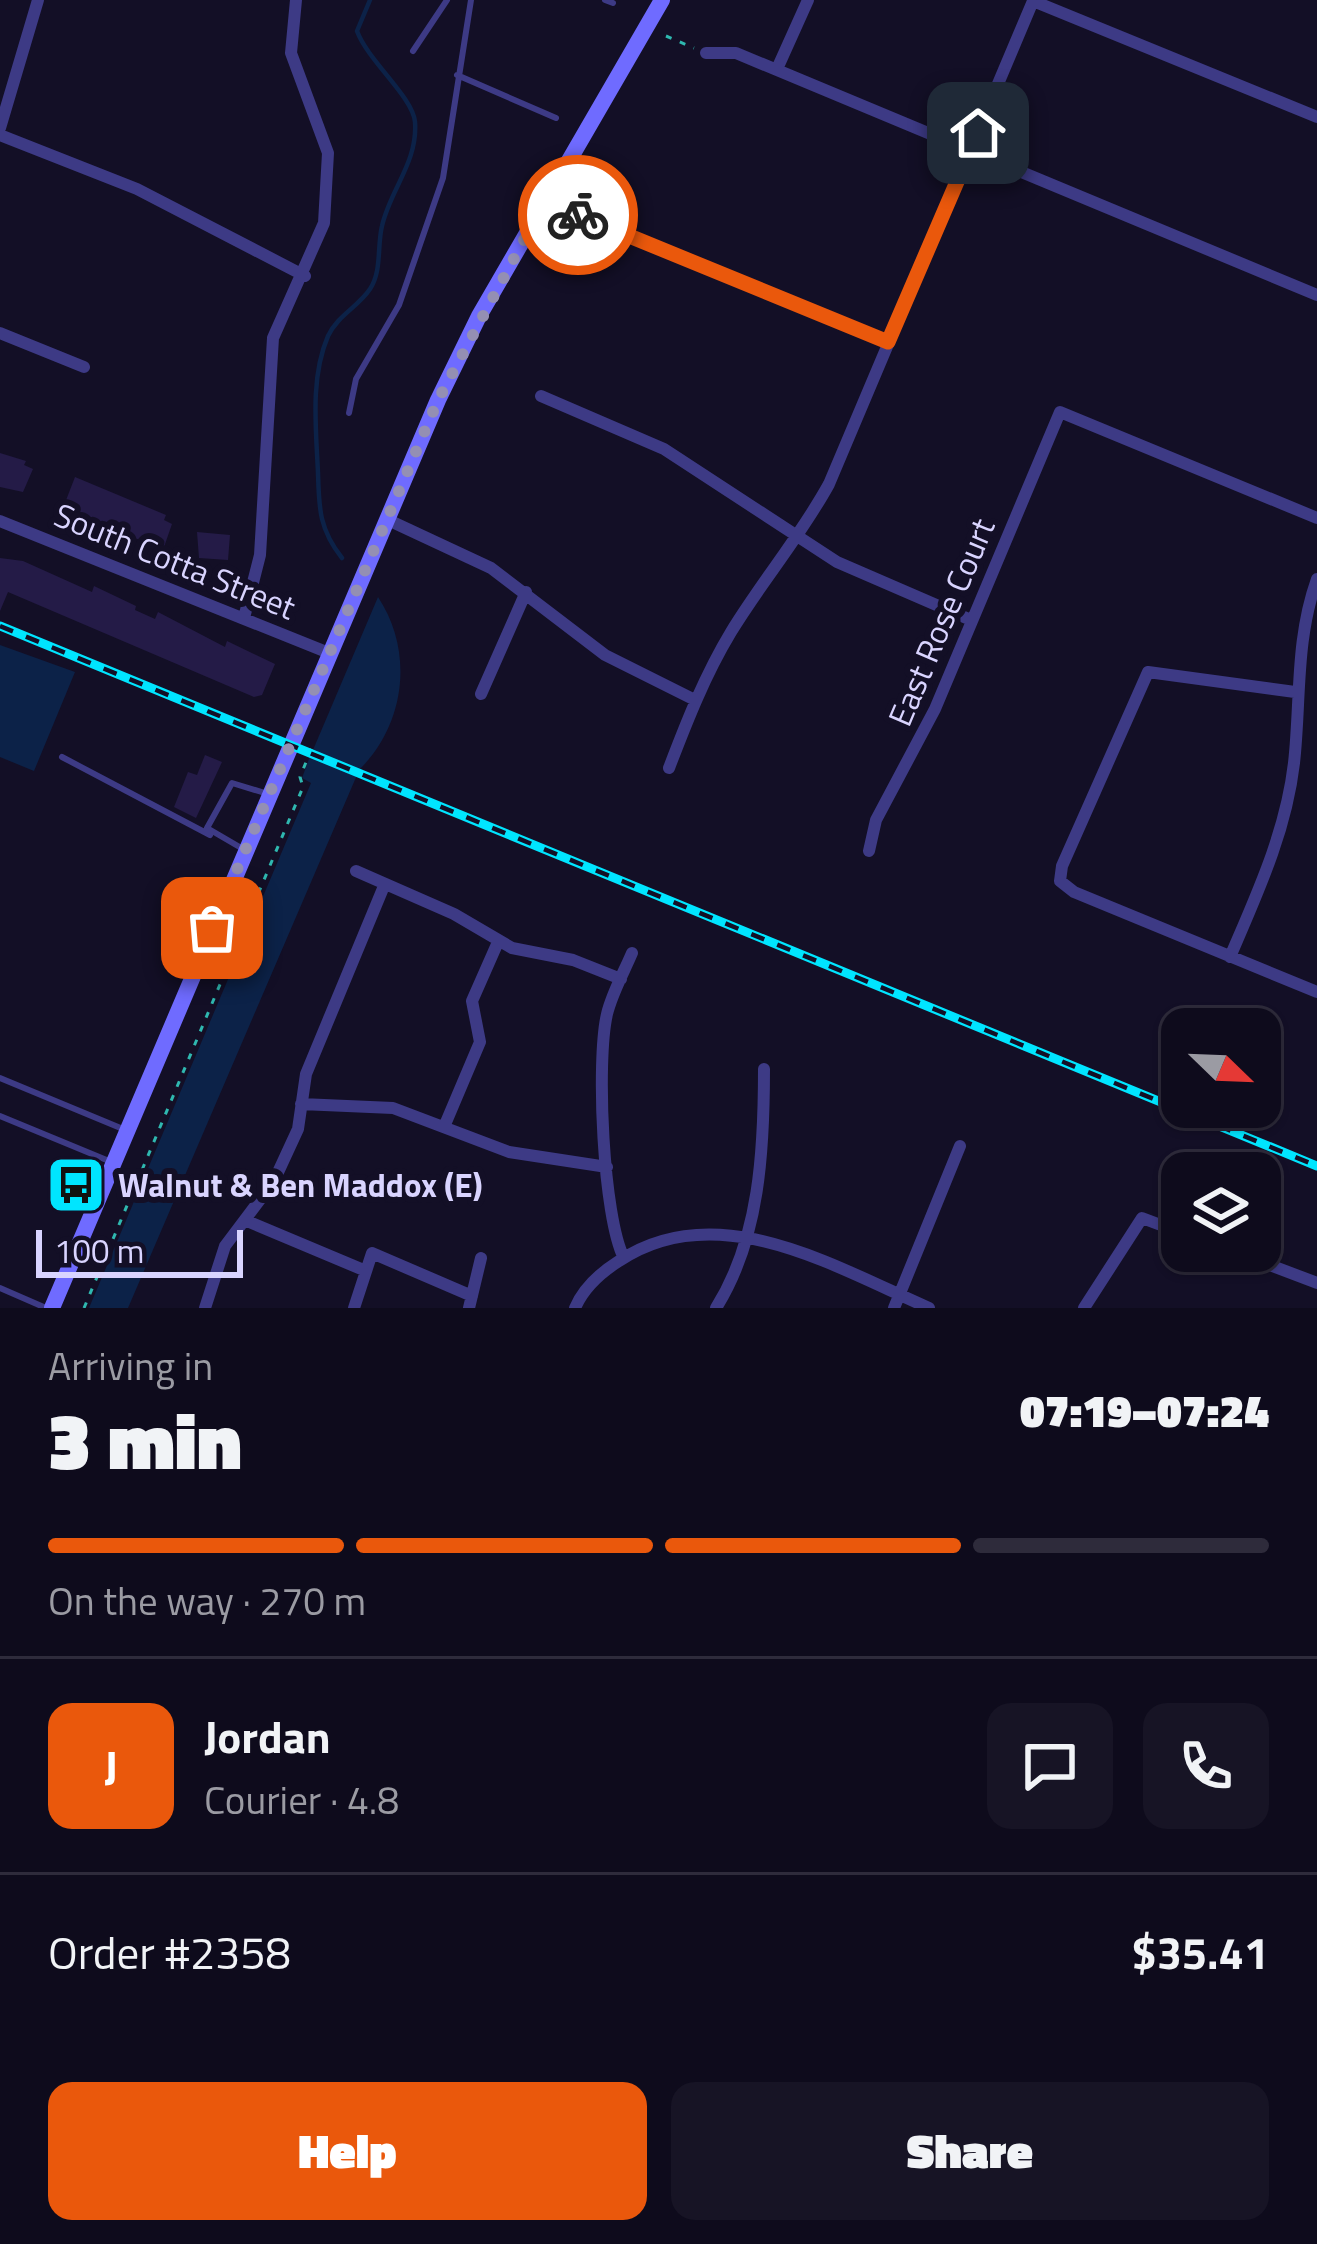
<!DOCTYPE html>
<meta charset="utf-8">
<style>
:root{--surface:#0e0b1c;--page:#171425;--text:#f1f3f6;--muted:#9b9ba3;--line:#2e2b3b;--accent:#ea580c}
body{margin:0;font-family:"Titillium Web",sans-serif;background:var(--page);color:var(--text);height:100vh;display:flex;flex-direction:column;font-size:45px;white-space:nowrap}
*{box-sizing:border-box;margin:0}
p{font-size:39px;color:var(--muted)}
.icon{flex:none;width:66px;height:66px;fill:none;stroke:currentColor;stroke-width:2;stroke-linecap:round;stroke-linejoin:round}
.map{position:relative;height:1308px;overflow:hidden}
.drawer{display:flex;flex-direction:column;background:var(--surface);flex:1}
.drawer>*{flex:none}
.needle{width:78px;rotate:113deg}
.controls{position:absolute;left:1161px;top:1008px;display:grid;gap:24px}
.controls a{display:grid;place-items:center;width:120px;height:120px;border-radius:24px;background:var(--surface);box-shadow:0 3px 9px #0004,0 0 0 3px var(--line);font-size:60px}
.scale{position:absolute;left:36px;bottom:30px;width:207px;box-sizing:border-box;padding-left:12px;border:6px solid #d9d4ff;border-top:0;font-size:33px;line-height:42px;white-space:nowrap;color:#d9d4ff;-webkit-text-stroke:9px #130f26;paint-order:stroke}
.pin{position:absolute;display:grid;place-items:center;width:102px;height:102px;color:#fff;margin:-51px;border-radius:24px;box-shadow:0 6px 18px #0006}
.courier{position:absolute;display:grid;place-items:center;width:120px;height:120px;margin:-60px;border:9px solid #ea580c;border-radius:50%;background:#fff;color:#222;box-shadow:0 3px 15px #0007}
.summary em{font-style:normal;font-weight:800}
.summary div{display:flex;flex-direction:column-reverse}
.summary{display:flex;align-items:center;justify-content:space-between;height:204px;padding:0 48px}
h1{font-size:78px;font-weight:800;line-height:90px}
.bar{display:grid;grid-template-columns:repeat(4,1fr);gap:18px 12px;align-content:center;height:144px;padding:0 48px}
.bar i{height:15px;border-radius:9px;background:var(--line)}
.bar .active{background:var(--accent)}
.bar p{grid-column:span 4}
.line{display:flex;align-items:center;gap:30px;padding:0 48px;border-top:3px solid var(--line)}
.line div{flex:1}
.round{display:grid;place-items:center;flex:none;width:126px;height:126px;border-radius:24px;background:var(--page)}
.primary-button{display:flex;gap:24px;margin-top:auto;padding:24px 48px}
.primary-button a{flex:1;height:138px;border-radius:24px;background:var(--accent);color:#fff;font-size:48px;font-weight:800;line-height:138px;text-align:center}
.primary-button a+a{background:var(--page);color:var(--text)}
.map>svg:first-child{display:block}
</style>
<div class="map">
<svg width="1317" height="1308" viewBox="0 0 1317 1308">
<rect width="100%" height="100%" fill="#130f26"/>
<path fill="#0c2248" d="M378,597C414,651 406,724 359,770L313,750Z
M0,645L75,672L34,771L0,757Z
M310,756L357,775L128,1308H89L311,783L302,778Z"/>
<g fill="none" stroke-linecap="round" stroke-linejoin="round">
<path stroke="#0c2248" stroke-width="4.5" d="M342,558C319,529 319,508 318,473C316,428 310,378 328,336C338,315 358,307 370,289C382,271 377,246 382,226C390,190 418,162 415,122C413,97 368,61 357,31L370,0"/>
</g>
<path fill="#241b47" d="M0,453L26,461L24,465L33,469L23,492L0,487Z
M75,477L166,515L164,520L172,524L164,547L77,521L79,515L63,508Z
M197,532L230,535L228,560L199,558Z
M0,558L23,561L92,592L94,586L136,606L135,610L155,619L158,612L225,647L227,641L275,664L262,695L254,697L8,592L0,611Z
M205,755L222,762L196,818L174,807L188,772L197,775Z"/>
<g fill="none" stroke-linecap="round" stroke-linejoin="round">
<path stroke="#2fb8b0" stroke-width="3" stroke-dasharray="6 9" stroke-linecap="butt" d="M666,36L694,48
M84,1308L303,787L300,777L313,745"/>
<path stroke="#3d3a85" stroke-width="6" d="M605,0L613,3
M413,51L447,0
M457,75L556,118
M349,413L356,379L399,305L443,178L471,0
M62,757L210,835
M243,849L207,828L232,783L265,793
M0,1078L123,1129
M0,1116L109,1161
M0,1288L46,1308"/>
<path stroke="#3d3a85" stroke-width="12" d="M706,53H736L1317,295
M777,69L808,0
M0,128L38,0
M0,135L137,189L305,276
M545,201L888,342
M0,333L84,367
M541,396L664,449L837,562L971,620
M386,519L491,568L605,655L695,700
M0,521L329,653
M244,618L260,555L273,338L324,223L328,153L291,53L296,0
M1295,692L1148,672L1062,866L1060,881L1074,892L1317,992
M481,694L526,592
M669,768C687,721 705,675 731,632C762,581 800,537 829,484L1033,1L1317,117
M869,851L876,820L935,709L1060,412L1317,518
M356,871L454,914L512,948L573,960L621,979
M1230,957C1257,894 1286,832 1294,763C1301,700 1295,641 1317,579
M301,1104L393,1108L509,1152L607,1167
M444,1127L480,1042L472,1001L498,942
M247,1221L366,1271
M1233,1251L1317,1283
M624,1258C603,1217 596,1061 607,1014C612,993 624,972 632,953
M205,1308L225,1246L274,1181L298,1129L306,1074L384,886
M354,1308L372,1253L472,1296
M469,1308L481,1258
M575,1308C584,1287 600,1273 619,1261C717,1195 835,1267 929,1308
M716,1308C760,1238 764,1149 764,1069
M894,1308L960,1146
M1084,1308L1142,1218L1182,1233"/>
<path stroke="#6f6bff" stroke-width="16" d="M52,1308L438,400L479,316L662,0"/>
<defs>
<path id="rail" d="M0,626L1317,1166"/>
</defs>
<use href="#rail" stroke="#00e5ff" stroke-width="9"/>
<use href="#rail" stroke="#130f26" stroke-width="4.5" stroke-dasharray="14" stroke-linecap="butt"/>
</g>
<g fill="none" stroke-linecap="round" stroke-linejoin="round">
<path stroke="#948fb3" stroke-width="12" stroke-dasharray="0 21.6" d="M212,928L438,400L545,201L578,215"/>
<path stroke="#ea580c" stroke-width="15" d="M578,215L888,342L978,133"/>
</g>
<defs>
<symbol id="bus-square" viewBox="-11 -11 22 22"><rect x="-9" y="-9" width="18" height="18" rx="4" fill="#00e5ff" stroke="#130f26"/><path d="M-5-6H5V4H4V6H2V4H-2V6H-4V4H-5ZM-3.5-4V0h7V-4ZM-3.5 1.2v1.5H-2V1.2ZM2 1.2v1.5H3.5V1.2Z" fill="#111"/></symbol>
</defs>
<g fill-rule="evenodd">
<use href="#bus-square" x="43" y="1152" width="66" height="66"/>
</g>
<g text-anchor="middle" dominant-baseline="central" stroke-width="12" stroke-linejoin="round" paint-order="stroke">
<g font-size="33" fill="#d9d4ff" stroke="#130f26">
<text transform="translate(175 561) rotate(22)">South Cotta Street</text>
<text transform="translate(941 622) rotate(-67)">East Rose Court</text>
</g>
<g font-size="33" font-weight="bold" fill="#d9d4ff" stroke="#130f26" text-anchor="start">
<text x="118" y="1185">Walnut &amp; Ben Maddox (E)</text>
</g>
</g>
</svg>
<div class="controls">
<a><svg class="needle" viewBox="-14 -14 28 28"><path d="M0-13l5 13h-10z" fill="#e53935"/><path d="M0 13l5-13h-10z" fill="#9b9ba3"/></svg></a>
<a><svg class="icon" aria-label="layers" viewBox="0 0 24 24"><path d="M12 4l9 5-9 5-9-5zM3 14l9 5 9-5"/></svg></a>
</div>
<div class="scale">100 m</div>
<div class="pin" style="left:212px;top:928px;background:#ea580c"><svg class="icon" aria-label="bag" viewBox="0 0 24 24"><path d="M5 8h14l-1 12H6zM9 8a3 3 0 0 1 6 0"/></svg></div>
<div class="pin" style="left:978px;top:133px;background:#1f2937"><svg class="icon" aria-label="home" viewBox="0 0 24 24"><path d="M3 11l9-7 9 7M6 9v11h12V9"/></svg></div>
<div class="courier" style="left:578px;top:215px"><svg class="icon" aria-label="bike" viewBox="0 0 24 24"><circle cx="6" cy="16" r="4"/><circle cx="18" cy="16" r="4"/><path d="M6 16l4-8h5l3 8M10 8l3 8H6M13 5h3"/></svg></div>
</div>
<section class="drawer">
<div class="summary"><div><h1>3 min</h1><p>Arriving in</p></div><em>07:19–07:24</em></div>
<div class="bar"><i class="active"></i><i class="active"></i><i class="active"></i><i></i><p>On the way · 270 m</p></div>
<div class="line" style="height:216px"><b class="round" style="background:var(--accent);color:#fff">J</b><div><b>Jordan</b><p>Courier · 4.8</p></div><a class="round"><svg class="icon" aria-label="chat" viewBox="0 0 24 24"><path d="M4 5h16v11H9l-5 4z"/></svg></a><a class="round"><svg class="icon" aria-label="phone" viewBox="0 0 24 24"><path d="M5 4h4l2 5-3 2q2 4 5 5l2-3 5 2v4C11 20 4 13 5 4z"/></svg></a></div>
<div class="line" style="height:156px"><div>Order #2358</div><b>$35.41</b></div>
<div class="primary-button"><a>Help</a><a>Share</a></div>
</section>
